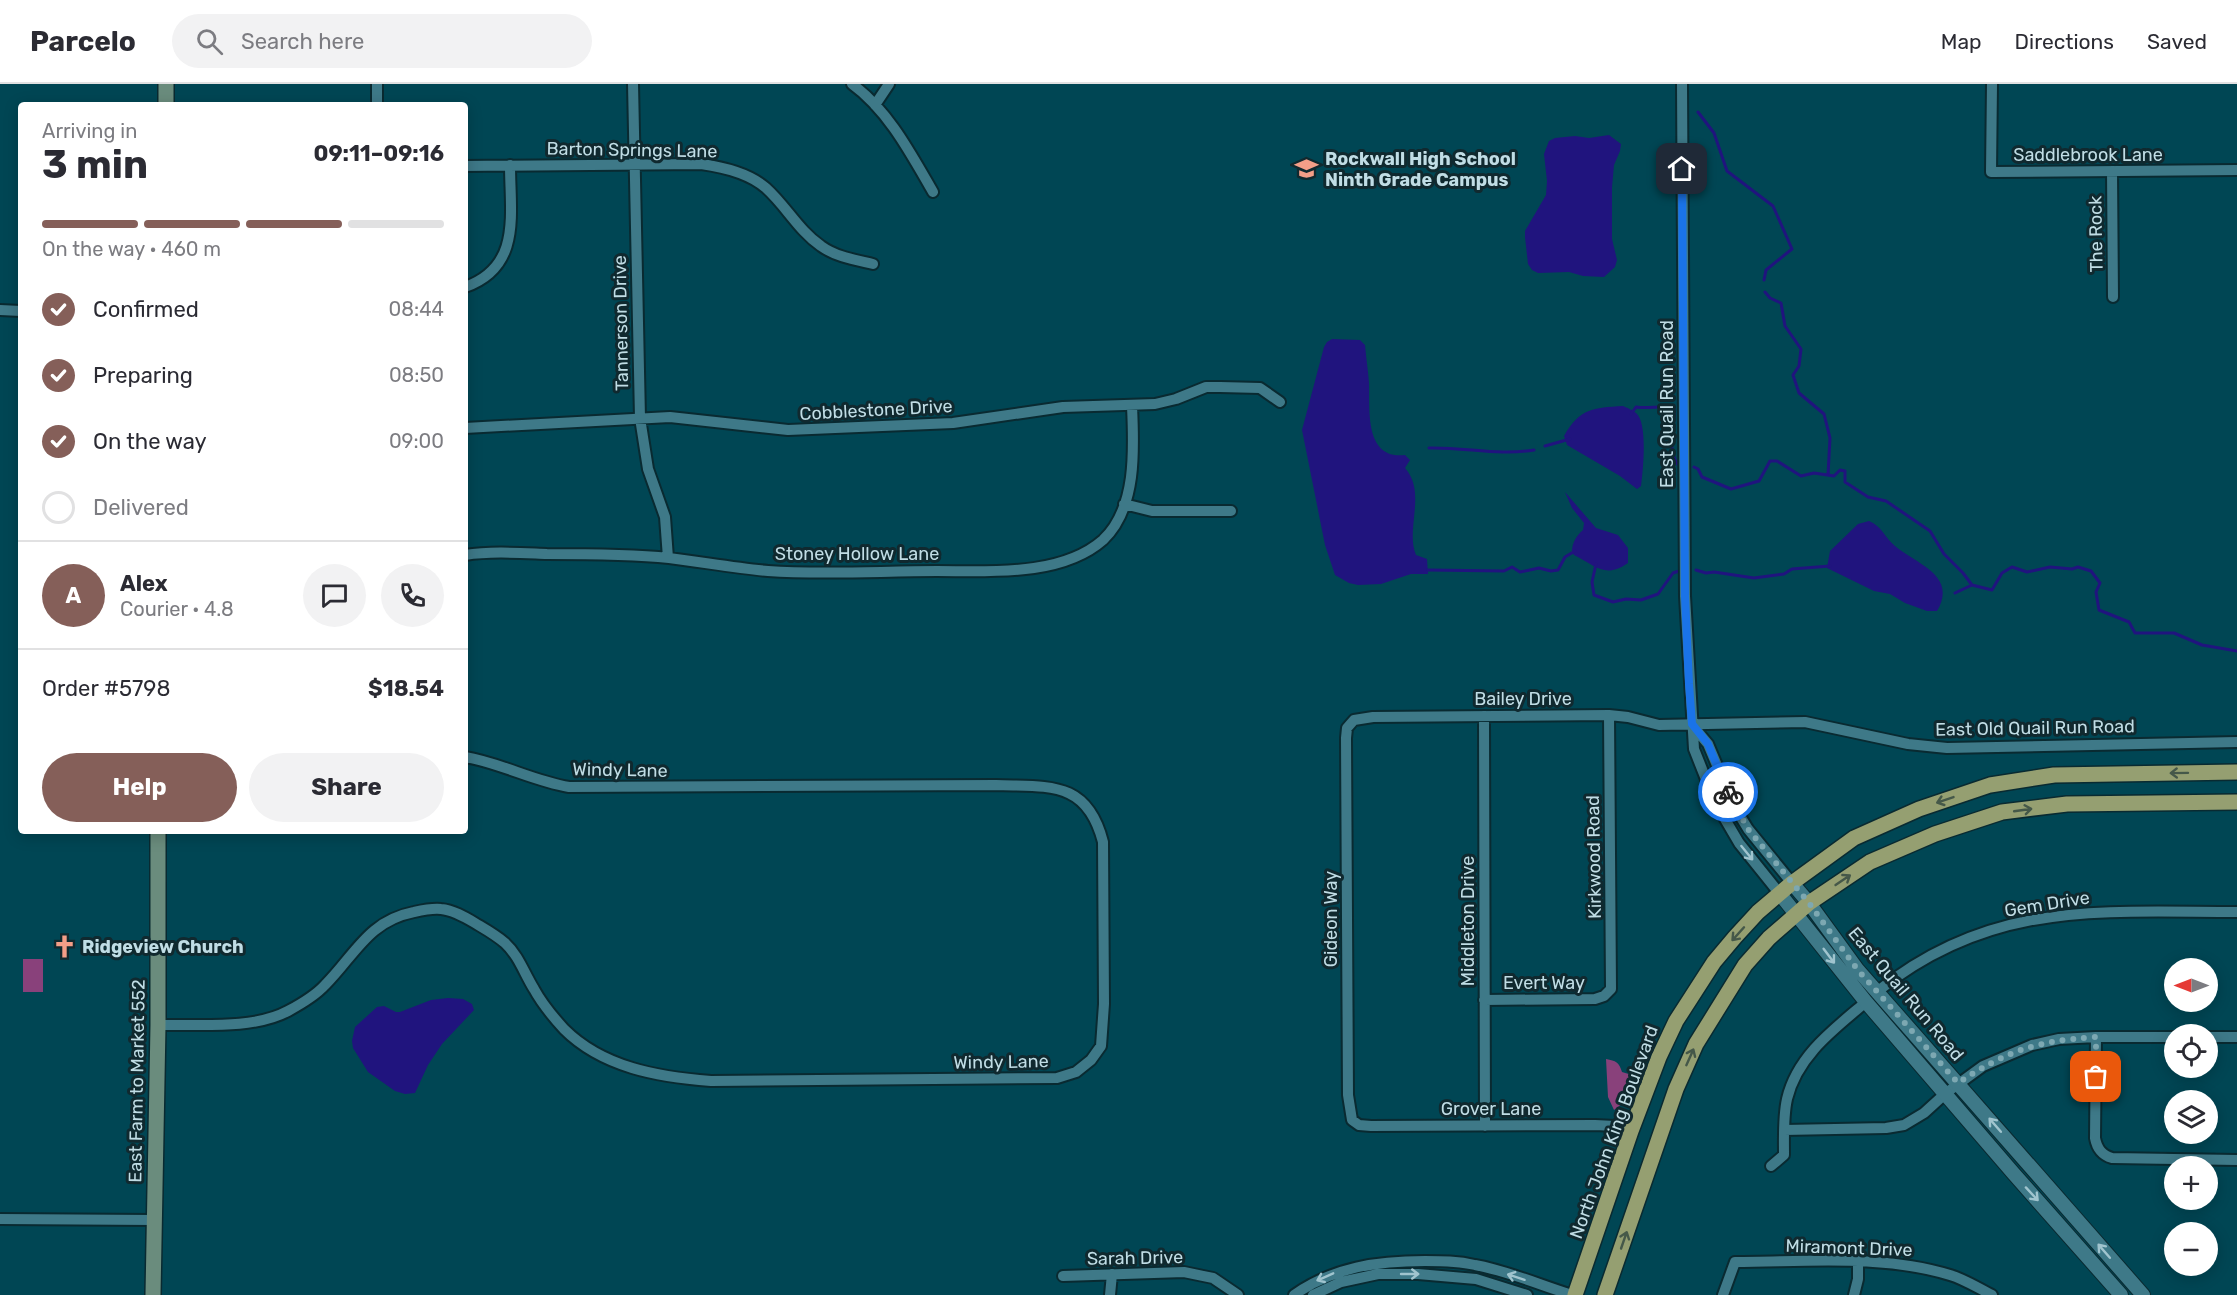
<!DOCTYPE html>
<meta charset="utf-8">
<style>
:root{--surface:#fff;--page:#f2f2f3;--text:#2b2b33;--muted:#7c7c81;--line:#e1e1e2;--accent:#855f59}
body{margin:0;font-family:Rubik,sans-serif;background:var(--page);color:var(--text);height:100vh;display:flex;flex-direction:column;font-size:22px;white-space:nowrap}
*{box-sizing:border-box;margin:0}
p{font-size:20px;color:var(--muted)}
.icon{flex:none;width:33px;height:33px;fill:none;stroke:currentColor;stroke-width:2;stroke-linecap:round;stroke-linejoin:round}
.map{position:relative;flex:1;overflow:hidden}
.drawer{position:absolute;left:18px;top:18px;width:450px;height:732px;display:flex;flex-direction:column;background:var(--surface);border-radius:6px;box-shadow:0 3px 15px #0003}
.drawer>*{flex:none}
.needle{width:39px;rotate:270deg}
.controls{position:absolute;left:2164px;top:874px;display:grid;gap:12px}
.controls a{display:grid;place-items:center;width:54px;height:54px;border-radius:50%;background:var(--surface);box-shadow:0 3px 15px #0003;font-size:30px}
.pin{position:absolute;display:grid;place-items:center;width:51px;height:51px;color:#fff;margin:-26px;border-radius:12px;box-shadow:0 3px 9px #0006}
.courier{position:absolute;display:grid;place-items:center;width:60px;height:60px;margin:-30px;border:4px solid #1a73e8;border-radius:50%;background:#fff;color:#222;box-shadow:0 2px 8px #0007}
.overview em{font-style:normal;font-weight:700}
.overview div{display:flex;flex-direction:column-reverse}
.overview{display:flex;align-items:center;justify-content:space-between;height:102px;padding:0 24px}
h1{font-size:39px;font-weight:700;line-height:45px}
.bar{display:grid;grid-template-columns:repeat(4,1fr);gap:9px 6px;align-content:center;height:72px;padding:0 24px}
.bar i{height:8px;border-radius:4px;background:var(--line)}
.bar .selected{background:var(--accent)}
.bar p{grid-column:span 4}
.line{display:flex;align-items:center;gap:15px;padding:0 24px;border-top:2px solid var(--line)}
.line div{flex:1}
.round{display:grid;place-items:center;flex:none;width:63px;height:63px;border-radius:32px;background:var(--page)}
ol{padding:0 24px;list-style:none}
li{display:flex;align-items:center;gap:18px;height:66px}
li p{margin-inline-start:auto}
li .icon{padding:6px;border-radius:50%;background:var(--accent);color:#fff;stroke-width:4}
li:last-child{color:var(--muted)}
li i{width:33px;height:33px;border:3px solid var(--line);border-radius:50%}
.button{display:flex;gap:12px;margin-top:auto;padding:12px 24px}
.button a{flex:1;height:69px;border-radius:36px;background:var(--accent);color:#fff;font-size:24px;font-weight:700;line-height:69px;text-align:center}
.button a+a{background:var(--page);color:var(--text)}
header{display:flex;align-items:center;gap:36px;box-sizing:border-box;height:84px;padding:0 30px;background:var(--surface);border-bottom:2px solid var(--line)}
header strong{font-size:28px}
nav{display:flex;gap:33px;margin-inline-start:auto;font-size:21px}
.search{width:420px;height:54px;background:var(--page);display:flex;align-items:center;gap:15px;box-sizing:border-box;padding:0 21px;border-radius:33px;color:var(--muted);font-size:22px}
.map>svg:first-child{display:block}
</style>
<header>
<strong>Parcelo</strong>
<div class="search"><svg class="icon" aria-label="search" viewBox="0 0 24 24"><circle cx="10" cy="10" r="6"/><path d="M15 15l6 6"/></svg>Search here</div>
<nav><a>Map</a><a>Directions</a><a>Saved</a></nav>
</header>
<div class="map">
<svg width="2237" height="1211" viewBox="0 0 2237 1211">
<rect width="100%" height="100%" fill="#004654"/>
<path fill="#89417b" d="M23,875H43V908H23Z
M1606,975C1616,977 1619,978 1622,988L1632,991L1622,1020L1614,1026L1608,1013Z"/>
<path fill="#20147e" d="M1609,51L1621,60L1620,67L1614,81L1612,103V155L1617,176L1615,183L1604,193L1583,192L1569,188L1538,189L1532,186L1528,180L1525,153V147L1546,111L1547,97L1544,70L1549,57L1555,54L1575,52L1589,54Z
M1332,255L1360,256L1365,261C1366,273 1368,286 1369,299C1370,325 1364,376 1405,371L1410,376L1405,384C1427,409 1405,445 1416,471L1427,475L1428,490H1411L1381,500L1358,501L1349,499L1335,491L1325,461L1302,346L1324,263L1327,258Z
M1623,322C1627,324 1633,326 1636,329C1648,339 1643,386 1641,402L1637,405L1620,392L1567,361L1564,352C1580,324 1593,324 1623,322Z
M1565,408L1596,444L1618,451L1628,464V479C1605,495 1596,482 1574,471L1572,468C1572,459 1576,452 1583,446L1584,439L1572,424Z
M1869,437C1882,442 1885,454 1895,462C1916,480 1958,491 1937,527H1927L1905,519L1890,510L1874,507L1827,484L1830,467L1858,440Z
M448,914L463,915L472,920L474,926L442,960L428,981L415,1009L405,1010L395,1007L368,988L353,964L352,957L355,943L377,923L384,922L396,928H400L431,916Z"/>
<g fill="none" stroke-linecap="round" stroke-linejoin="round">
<path stroke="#20147e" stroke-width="3" d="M1698,28L1714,49L1727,87L1773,122L1792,165L1766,186L1764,196
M1765,208L1770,214L1781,219L1785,242L1801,265L1799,282L1793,291L1799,309L1824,330L1830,354L1828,391
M1631,330L1636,323C1650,325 1660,321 1674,324C1676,343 1665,365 1679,382
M1545,362L1570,355
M1429,364C1465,363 1499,372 1534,366
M1694,383L1698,385L1702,393L1731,405L1759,397L1770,377H1777L1801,392L1814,389L1834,392L1840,386L1845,387V398L1868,413L1886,417L1930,447L1944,470L1963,489L1972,501L1992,506L2002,489L2012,483L2027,488L2050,483L2072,485L2078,483L2091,487L2100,499L2096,508L2099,526L2129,538L2135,549H2174L2202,561L2237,567
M1596,480L1592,498L1594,511L1613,518L1626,515L1641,516L1658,510L1673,489L1679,487
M1428,486L1504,487L1512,483L1520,488L1539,484L1551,487L1558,486L1565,473L1575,467
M1696,486L1706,489L1714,488L1754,494L1784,490L1792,485L1830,482
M1955,509L1972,501"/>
<defs>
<path id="minor" d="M633,0L640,334L648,385L665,433L668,474
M852,0C888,26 911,70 933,108
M1682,0L1685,512L1694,665L1715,718L1739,759L1780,810
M1992,0L1991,88L2237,86
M377,21V0
M875,21L889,0
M465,82L701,80C723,83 749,89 766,104C786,122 799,147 821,162C836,173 856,176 873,180
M2112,87L2113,213
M465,203C522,183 510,130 510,81
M0,226L21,227
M465,344L670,333L788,346L953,339L1063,323L1155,320L1176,315L1206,303H1220L1260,304L1280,318
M1124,420L1152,427H1231
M465,471C492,467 520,469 547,470C587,470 629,470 669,474C702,478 735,484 768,487C824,491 881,487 937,487C988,487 1061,493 1103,456C1137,424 1134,365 1132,322
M1484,632L1485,1042
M1692,641L1708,660L1734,722L1748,745L1792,799
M1878,907C1991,816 2101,828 2237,828
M1484,916L1595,915L1604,912L1611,905L1609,631
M158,941C197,940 253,946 288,927C301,920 315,912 325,901C355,871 368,837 414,828C423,826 432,824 441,825C453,826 465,833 475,839C485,845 496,851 505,859C519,872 524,889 534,905C541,918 554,934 564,945C603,984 659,993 711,997L1057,994L1076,988L1091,976L1101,962L1104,920L1103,758C1087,696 1049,703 996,701L569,703C533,697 501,679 465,673
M2096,953L2095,1054C2097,1065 2102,1071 2112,1074L2237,1076
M2208,953H2237
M1784,1046L1886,1044L1904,1041L1924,1029L1946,1009L1983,982L2032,961L2059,955L2096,953H2175
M1631,1047L1615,1042L1595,1041L1371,1042L1359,1041L1352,1036L1348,1011L1346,654L1347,644L1354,636L1373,633L1609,631L1628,633L1659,641L1805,638L1908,660L1947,664L2237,658
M1771,1082L1784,1071C1784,1053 1783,1033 1787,1015C1797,972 1834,945 1866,918
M0,1135L154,1136
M1063,1192L1184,1188L1213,1194L1238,1211
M1110,1211L1112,1190
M1294,1211C1334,1183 1377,1177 1425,1177C1442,1177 1458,1177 1475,1181C1508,1187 1540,1201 1572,1211
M1313,1211L1341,1198L1378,1190H1418L1476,1195L1527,1211
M1723,1211L1735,1178C1805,1178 1882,1170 1950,1191C1964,1195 1978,1204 1992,1211
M1854,1211L1858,1195V1177"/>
<path id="tertiary" d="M1792,799L1809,819L1857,885L2143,1211
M1780,810L1866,918L2014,1090L2121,1211"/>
<path id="secondary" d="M166,21V0
M153,1211L158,941V747"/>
<path id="primary" d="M1575,1211L1631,1047L1659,973L1676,937L1714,878L1735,853L1758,828L1792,799L1854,754L1919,725L1990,701L2054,691L2237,688
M1605,1211L1676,1005L1696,960L1745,881L1769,854L1809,819L1870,778L1935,750L2002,728L2067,720L2237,718"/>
</defs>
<use href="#minor" stroke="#092a31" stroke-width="14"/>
<use href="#tertiary" stroke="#092a31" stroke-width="16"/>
<use href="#secondary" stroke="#092a31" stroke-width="18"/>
<use href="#primary" stroke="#092a31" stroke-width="18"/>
<use href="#minor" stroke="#3e7988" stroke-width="10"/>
<use href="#tertiary" stroke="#3e7988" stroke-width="14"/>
<use href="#secondary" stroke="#6a8c7d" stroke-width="15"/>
<use href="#primary" stroke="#959f71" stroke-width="15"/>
</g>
<defs><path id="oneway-shaft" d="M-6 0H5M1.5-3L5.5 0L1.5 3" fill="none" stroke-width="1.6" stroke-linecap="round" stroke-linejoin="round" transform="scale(1.5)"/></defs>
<g stroke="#455849">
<use href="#oneway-shaft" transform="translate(2179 689) rotate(179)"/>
<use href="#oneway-shaft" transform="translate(1945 716) rotate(161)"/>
<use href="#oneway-shaft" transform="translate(2023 726) rotate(-8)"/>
<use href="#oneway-shaft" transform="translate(1843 796) rotate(-34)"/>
<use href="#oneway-shaft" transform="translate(1738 850) rotate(132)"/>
<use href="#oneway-shaft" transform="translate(1690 973) rotate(-66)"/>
<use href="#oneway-shaft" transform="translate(1624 1156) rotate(-71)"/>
</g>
<g stroke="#a0c4ce">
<use href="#oneway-shaft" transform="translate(1747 769) rotate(51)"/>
<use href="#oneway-shaft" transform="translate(1829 872) rotate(53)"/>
<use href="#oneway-shaft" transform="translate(1995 1041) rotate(-131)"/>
<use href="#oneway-shaft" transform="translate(2032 1110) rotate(47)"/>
<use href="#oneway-shaft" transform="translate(2104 1167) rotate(-131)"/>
<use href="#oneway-shaft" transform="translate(1410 1190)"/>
<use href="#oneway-shaft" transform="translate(1325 1193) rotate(156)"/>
<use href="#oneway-shaft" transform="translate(1516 1193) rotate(-162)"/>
</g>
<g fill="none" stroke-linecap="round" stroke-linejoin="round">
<path stroke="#7da8b2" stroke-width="6" stroke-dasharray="0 10.8" d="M1728,708L1748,745L1809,819L1857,885L1958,999C2008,966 2037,957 2096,953V993"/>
<path stroke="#1a73e8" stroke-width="8" d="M1682,85L1685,512L1689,600L1692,640L1708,660L1728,708"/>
</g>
<defs>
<symbol id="school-bare" viewBox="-9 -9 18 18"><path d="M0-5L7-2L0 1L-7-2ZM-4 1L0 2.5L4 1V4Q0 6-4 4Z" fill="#f49e88" stroke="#10292f" stroke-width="2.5" paint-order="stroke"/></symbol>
<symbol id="church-bare" viewBox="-9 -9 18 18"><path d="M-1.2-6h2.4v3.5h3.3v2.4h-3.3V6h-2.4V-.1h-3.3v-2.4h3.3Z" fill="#f49e88" stroke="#10292f" stroke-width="2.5" paint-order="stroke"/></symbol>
</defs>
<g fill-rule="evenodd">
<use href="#school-bare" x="1290" y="68" width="33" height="33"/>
<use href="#church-bare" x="48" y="846" width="33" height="33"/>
</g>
<g text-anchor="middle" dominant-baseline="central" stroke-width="6" stroke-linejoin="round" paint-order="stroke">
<g font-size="18" fill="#c0dde5" stroke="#10292f">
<text transform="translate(632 66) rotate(1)">Barton Springs Lane</text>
<text x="2088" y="71">Saddlebrook Lane</text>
<text transform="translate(2096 150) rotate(-91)">The Rock</text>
<text transform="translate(621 239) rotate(-91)">Tannerson Drive</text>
<text transform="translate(1667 320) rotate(-90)">East Quail Run Road</text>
<text transform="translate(876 326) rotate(-3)">Cobblestone Drive</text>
<text x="857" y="470">Stoney Hollow Lane</text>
<text x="1523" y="615">Bailey Drive</text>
<text transform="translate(2035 644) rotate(-1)">East Old Quail Run Road</text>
<text transform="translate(620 686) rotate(1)">Windy Lane</text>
<text transform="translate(1594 773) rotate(-91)">Kirkwood Road</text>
<text transform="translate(2047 820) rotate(-9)">Gem Drive</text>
<text transform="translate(1331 835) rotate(-90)">Gideon Way</text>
<text transform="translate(1468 837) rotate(-90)">Middleton Drive</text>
<text x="1544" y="899">Evert Way</text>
<text transform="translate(1906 910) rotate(50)">East Quail Run Road</text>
<text transform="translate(1001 978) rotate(-1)">Windy Lane</text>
<text transform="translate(137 997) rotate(-89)">East Farm to Market 552</text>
<text x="1491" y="1025">Grover Lane</text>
<text transform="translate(1614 1048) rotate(-70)">North John King Boulevard</text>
<text transform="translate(1849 1164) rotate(2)">Miramont Drive</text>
<text transform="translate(1135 1174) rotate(-1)">Sarah Drive</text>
</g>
<g font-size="18" font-weight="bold" fill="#c0dde5" stroke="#10292f" text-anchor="start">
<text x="1325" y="75">Rockwall High School<tspan x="1325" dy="21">Ninth Grade Campus</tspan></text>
<text x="82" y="863">Ridgeview Church</text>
</g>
</g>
</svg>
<div class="controls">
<a><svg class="needle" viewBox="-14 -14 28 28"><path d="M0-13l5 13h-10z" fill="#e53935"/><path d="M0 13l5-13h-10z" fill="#7c7c81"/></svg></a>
<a><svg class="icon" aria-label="locate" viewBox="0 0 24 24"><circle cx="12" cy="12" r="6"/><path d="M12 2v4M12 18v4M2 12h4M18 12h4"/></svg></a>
<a><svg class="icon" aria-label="layers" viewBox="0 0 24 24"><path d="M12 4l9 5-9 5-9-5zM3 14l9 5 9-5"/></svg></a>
<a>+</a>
<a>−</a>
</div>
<div class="pin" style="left:2096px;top:993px;background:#ea580c"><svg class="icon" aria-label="bag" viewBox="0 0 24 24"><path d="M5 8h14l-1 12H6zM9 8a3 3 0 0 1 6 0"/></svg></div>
<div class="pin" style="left:1682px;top:85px;background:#1f2937"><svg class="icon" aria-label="home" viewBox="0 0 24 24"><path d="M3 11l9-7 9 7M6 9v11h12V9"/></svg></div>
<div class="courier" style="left:1728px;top:708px"><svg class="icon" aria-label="bike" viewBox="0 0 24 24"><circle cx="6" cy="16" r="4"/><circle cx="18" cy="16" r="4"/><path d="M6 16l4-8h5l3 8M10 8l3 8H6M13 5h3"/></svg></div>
<section class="drawer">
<div class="overview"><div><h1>3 min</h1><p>Arriving in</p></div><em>09:11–09:16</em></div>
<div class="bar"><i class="selected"></i><i class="selected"></i><i class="selected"></i><i></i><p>On the way · 460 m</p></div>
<ol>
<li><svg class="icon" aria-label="check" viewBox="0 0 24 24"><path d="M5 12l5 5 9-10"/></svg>Confirmed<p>08:44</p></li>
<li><svg class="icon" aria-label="check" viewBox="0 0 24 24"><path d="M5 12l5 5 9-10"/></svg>Preparing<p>08:50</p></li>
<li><svg class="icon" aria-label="check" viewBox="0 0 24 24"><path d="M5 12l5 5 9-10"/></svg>On the way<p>09:00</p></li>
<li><i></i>Delivered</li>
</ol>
<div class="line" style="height:108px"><b class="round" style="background:var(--accent);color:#fff">A</b><div><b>Alex</b><p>Courier · 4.8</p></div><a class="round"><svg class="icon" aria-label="chat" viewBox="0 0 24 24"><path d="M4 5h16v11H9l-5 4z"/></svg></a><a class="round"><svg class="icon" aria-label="phone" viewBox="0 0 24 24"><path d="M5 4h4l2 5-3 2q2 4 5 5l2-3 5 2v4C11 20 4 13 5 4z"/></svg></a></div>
<div class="line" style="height:78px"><div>Order #5798</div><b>$18.54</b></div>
<div class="button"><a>Help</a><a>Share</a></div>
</section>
</div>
